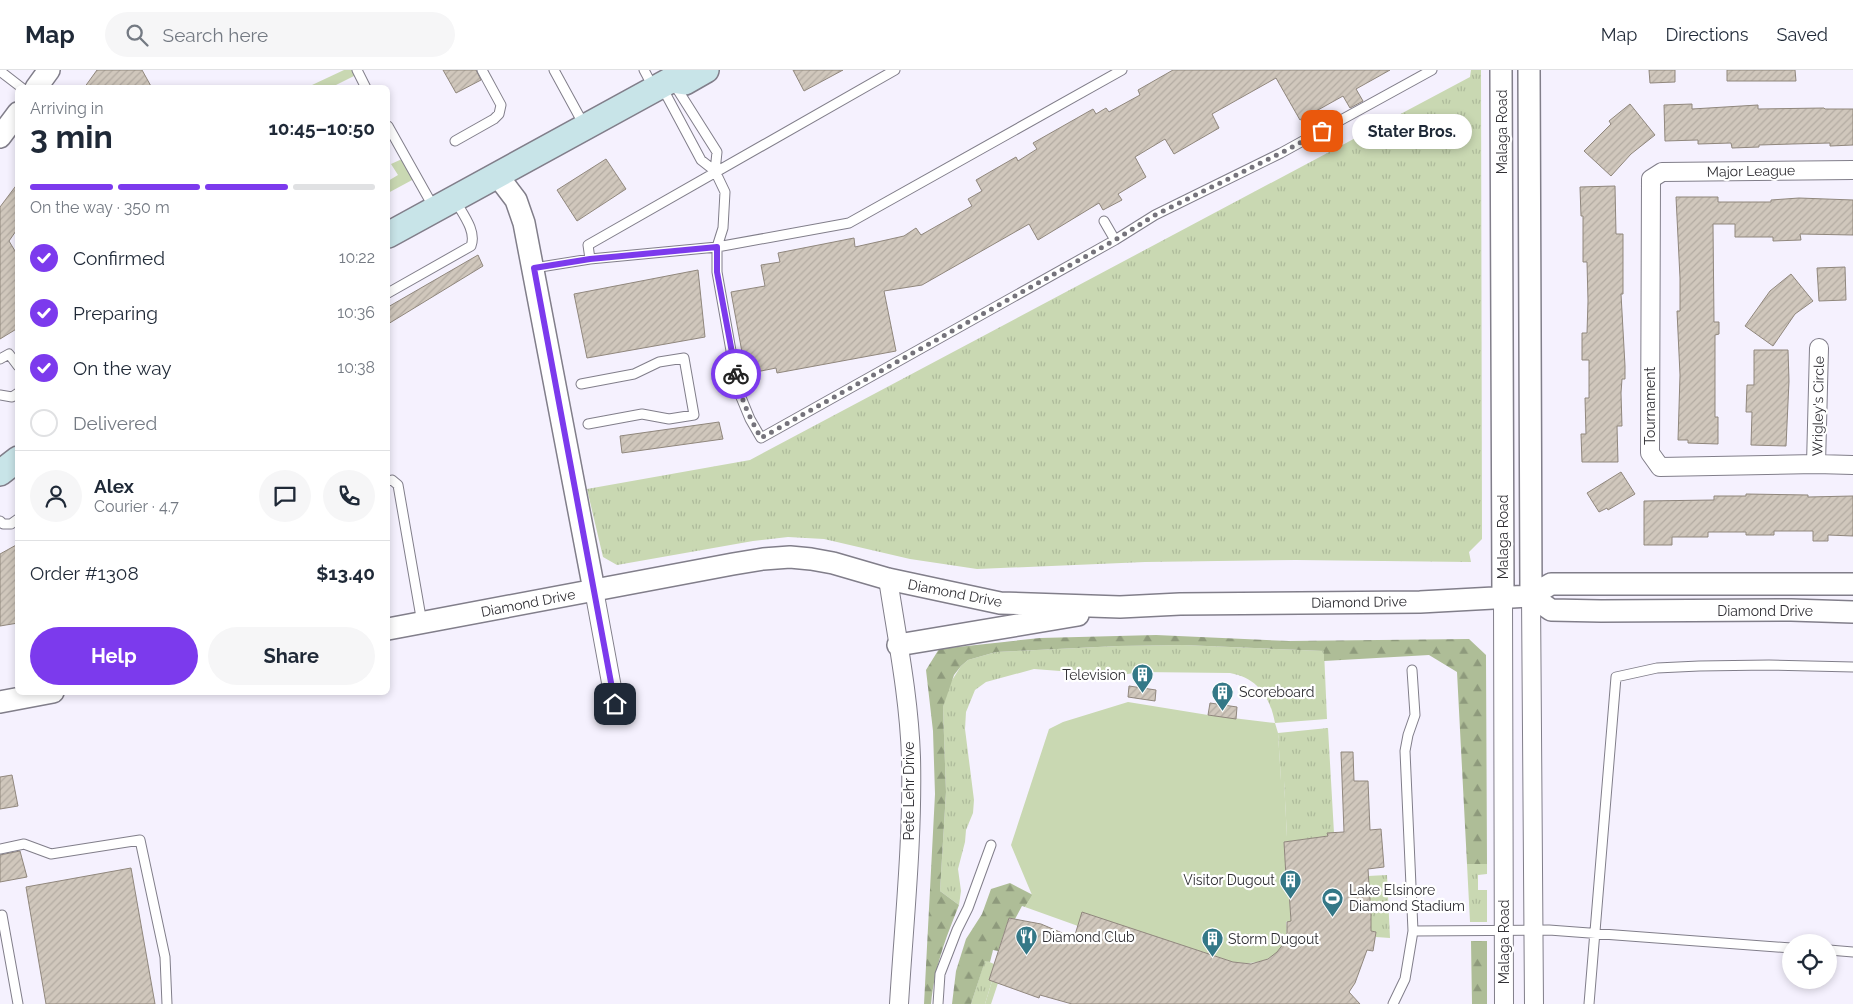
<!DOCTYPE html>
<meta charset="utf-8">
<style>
:root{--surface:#fff;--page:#f6f6f7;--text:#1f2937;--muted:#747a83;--line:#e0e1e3;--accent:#7c3aed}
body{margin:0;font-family:Raleway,sans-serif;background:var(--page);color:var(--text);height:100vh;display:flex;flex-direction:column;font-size:19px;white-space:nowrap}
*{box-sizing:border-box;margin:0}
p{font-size:16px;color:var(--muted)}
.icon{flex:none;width:28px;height:28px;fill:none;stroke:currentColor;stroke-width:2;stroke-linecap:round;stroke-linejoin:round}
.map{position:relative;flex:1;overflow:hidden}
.panel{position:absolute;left:15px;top:15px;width:375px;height:610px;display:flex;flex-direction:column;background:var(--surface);border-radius:8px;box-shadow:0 2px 8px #0003}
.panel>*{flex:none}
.fabs{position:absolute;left:1782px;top:864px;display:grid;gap:10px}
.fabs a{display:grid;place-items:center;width:55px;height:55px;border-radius:50%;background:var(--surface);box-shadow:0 2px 8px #0003;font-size:25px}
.pin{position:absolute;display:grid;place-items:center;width:42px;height:42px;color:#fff;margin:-21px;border-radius:10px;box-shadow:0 2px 8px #0006}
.courier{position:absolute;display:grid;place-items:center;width:50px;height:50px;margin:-25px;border:4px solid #7c3aed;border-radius:50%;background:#fff;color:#222;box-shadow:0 1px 6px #0007}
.bubble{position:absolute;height:35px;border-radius:18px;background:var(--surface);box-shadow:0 2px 8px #0003;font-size:16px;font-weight:700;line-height:35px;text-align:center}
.summary em{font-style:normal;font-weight:700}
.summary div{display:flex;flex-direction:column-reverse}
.summary{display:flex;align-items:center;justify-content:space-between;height:85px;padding:0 15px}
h1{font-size:32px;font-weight:700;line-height:38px}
.bar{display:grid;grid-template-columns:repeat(4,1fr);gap:8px 5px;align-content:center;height:60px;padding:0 15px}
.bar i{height:6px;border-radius:4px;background:var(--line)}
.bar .current{background:var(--accent)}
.bar p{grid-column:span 4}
.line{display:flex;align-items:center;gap:12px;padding:0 15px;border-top:1px solid var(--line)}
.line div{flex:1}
.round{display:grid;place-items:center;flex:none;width:52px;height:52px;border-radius:26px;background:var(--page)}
ol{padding:0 15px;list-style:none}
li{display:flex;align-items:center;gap:15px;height:55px}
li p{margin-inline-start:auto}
li .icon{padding:5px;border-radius:50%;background:var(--accent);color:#fff;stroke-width:4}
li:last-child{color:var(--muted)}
li i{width:28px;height:28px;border:2px solid var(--line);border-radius:50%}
.action{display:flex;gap:10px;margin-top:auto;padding:10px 15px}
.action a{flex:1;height:58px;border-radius:30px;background:var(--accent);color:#fff;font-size:20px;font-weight:700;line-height:58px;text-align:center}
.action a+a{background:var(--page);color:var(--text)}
header{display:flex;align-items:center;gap:30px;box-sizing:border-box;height:70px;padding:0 25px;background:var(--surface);border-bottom:1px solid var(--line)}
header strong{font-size:24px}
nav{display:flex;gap:28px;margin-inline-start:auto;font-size:18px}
.search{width:350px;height:45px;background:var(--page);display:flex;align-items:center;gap:12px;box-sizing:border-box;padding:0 18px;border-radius:28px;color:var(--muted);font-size:19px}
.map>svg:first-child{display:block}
</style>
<header>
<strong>Map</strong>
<div class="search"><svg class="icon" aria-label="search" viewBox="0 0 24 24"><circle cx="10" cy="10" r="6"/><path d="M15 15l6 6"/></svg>Search here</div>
<nav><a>Map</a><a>Directions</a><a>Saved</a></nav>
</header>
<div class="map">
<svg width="1853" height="934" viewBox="0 0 1853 934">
<defs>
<pattern id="grass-tufts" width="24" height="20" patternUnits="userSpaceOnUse" patternTransform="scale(1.25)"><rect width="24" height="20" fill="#c9d8b2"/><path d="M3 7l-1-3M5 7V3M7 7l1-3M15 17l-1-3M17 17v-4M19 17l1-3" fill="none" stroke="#adba9a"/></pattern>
<pattern id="forest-firs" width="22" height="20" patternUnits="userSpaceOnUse" patternTransform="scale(1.25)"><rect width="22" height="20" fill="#aebd97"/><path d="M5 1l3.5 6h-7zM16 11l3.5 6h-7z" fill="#8e9a7c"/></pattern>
<pattern id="building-hatch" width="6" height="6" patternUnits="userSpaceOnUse" patternTransform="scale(1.25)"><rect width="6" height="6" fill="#d0c7bc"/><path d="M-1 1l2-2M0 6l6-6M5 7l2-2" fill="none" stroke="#b3aba2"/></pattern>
</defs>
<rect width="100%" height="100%" fill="#f5f1fe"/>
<path fill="url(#grass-tufts)" d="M1471,0H1481L1482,469L1469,482L1471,492L1296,490L1145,492L977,499L910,489L824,469L788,467L753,471L617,495L603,487L587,419L750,390L1470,7Z
M1183,575L1324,581L1327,649L1275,653C1270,626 1257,608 1230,603L1140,602L1109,607L1060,601L1034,599L986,612L975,620L966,642L965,659L974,730L973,743L966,760L965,772L958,799L961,821L959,835L940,821L946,722L943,637L949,615L961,596L968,590L996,582L1118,576Z
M1328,658L1334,763H1327L1328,766L1291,771V767H1287L1284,711H1281L1278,663Z
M1467,794H1487V804L1478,805V820H1487V852H1470Z
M1387,805L1390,868L1376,867V862L1371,861V845L1368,806Z
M985,890L994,894L989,910L992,911L985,934H971Z"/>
<path fill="url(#forest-firs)" d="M1156,565L1289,571L1469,569L1486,585L1487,794H1467L1457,602L1429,585L1324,591V581L1183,575L1118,576L996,582L968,590L961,596L954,605L943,637L946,722L940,821L959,835C945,870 935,896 931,934H924L935,724L933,661L926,600L939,579L1040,568Z
M1010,813L1033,825L1025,837L1022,836L1015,849L1009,848L998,881L993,880L990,892L985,891L971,934H952L956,901L966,869L982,844L991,819Z
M1471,871H1487V934H1472Z"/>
<path fill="#c9d8b2" d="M344,0H353L356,5L332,17H313L312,15Z
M402,89L414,109L388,123V111L398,105L391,94Z
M1128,632L1208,645L1275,653L1278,663L1281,710H1284L1287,767H1291V771L1284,772L1286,806H1288L1291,851L1286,852C1292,885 1261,897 1233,892L1083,843L1078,856L1025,837L1032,825L1011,775L1049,659L1063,652Z
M992,911L998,913L991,934H985Z"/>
<path fill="url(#building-hatch)" stroke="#90877d" d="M97,0H142L152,18H84Z
M443,0H476L481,10L456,23Z
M793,0H843L804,21Z
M1173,0H1390L1356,19L1363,31L1350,38L1343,26L1300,50L1276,8L1212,44L1219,58L1174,84L1165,69L1135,87L1146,107L1118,124L1122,130L1103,140L1099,133L1038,170L1029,154L922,215L884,221L896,281L777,303L776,298L746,304L731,222L765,216L761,195L780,192L778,183L854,168L855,177L904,166L916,158L921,165L972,136L968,129L982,121L976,110L1016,87L1018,91L1037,79L1033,73L1093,39L1096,44L1106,38L1109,42L1140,25L1138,20Z
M1649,0H1675V12L1650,13Z
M1727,0H1795L1796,11H1727Z
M1630,34L1655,65L1631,84L1611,106L1584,81L1611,54L1609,51Z
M1692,34V39L1758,35V39L1824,38L1825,39H1853V75L1830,76V73L1792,74L1759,75V77L1732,78L1731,73L1698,74V70L1665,71L1664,35Z
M606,89L626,119L577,151L557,120Z
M18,113V158L9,171L18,186V258L0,269V137Z
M1615,116L1616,164H1623V224H1621L1625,296V309H1622L1621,323L1622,356H1617L1618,392H1582L1581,364H1586L1585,328H1589V290H1582V263H1587L1588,231L1587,192H1583V146H1581L1580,117Z
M1676,127H1718V132H1771V130L1799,128L1853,130V165L1800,164L1801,170L1773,171V167H1735V154H1713L1714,252H1719V264L1715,265V347H1718V374L1688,373V370H1678L1680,305L1677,241H1680V208Z
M478,185L483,196L388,254V237Z
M1845,197L1846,230L1819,231L1817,198Z
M698,200L705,267L587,288L574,224Z
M1791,204L1813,231L1795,244L1773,276L1745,256L1770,221Z
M1754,280H1788L1789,311L1786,376L1751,375L1752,342H1746L1747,315H1754Z
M719,352L723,369L622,383L620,366Z
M1621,402L1635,424L1608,440L1607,438L1599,442L1587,423Z
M1746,424L1808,425V427L1853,426V466L1828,465V471H1813V461H1774V465H1746V462H1708V467H1672V475H1644V431L1714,430V426H1746Z
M18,474V553L0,556V484Z
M1129,616L1156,620L1155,631L1128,627Z
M1210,633L1237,637L1236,649L1208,645Z
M1341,682H1353L1354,711H1368L1370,760L1381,759L1384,797L1368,799L1371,845V861L1376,862L1373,881L1367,880L1355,913L1349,922L1360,934H1072L1040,925L1039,928L989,910L1009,848L1041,854L1074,868L1082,842L1233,892L1251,894L1268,889L1277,882L1284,873L1287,863V852L1291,851L1288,806L1286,807L1284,772L1328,766L1327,763L1344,762Z
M12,705L18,736L0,739V707Z
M20,781L27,807L0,812V785Z
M131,798L155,934H46L26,817Z"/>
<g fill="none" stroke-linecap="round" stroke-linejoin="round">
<defs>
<path id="service" d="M357,0L366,18
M554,0L584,55
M644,0L653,17
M0,1L22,18
M674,14L717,82L715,101
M662,17L701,90L715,101L725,122L723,158L717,177L849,153L1122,0
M388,56L434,138
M455,71L494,49L499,44L501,35L482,0
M1104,151L1115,170
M590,189L588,175L895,0
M534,198L590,189L717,177V202L738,320L750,349L761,368L1115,170L1155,145L1281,83L1432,0
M388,223L471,176C477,161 462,143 455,130
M0,289L9,284L18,296
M581,314L634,304L659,292L684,288L694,345L669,349L642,344L588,354
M0,325L12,327L18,323
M388,411L392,410L398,415L422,553
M0,451L3,454H11L18,449
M1412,600L1415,645L1408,665L1405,681L1413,861
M0,779L24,774L51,784L140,770L165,887L167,934
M0,846L2,845L18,934
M1829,880L1853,882
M938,934L940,904L957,860L968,838L991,775
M1393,934L1405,909L1413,861L1549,860L1791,878
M1589,934L1616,607L1657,598L1699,596L1769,595L1853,597"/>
<path id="minor" d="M1853,100L1662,102L1651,109L1650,383L1660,397L1816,394L1853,395
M1816,394L1819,278
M888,509C897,568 909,627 911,687C913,769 904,852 899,934
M594,520L615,634
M1531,526L1534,934
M1503,527L1504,934"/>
<path id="tertiary" d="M1501,0L1503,527
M1529,0L1531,526
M36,18L49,0
M0,67L18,43
M497,105L516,130L524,153L594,520
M1531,526L1551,540L1601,541L1791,540L1853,542
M388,559L733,494L763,489L790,487L811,489L833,493L888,509L1000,533L1120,537L1180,534L1420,532L1531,526L1551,514H1853
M898,575L1078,545
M0,632L53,622"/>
<path id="secondary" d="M671,10L685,12L706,0
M388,165L671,10
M0,403L18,389"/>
</defs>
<use href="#service" stroke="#817e8a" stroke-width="11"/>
<use href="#minor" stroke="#817e8a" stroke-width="20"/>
<use href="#tertiary" stroke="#817e8a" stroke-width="24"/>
<use href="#secondary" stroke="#817e8a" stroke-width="28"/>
<use href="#service" stroke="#fff" stroke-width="9"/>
<use href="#minor" stroke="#fff" stroke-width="18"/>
<use href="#tertiary" stroke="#fff" stroke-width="21"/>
<use href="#secondary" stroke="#c8e4e8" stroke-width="25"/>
</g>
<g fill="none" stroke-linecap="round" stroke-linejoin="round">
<path stroke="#75737b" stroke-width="5" stroke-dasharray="0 9" d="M736,304C740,328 750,348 761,368L1115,170L1155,145L1281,83L1322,61"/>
<path stroke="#7c3aed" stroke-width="6" d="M615,634L534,198L590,189L717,177V202L736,304"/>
</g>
<defs>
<symbol id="building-pin" viewBox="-11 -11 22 30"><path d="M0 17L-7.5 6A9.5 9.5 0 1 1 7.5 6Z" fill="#347887" stroke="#fff"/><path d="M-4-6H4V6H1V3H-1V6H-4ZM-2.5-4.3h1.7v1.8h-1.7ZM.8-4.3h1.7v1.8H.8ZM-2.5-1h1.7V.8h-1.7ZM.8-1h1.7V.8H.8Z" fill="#fff"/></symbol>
<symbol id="stadium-pin" viewBox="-11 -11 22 30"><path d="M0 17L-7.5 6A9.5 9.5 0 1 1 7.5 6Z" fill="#347887" stroke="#fff"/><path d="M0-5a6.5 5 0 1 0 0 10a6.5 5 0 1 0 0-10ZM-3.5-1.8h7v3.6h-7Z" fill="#fff"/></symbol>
<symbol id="restaurant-pin" viewBox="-11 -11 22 30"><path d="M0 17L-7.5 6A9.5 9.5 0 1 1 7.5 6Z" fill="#347887" stroke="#fff"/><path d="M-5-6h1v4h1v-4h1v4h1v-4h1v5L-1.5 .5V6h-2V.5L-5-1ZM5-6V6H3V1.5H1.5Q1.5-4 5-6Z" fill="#fff"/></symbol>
</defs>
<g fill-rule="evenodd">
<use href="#building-pin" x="1130" y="592" width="25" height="34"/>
<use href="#building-pin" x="1210" y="610" width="25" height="34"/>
<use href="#building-pin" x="1278" y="798" width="25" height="34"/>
<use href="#stadium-pin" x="1320" y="816" width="25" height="34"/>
<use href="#restaurant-pin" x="1014" y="854" width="25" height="34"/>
<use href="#building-pin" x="1200" y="856" width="25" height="34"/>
</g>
<g text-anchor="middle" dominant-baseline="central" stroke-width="4.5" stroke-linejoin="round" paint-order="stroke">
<g font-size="14" fill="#302f34" stroke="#fff">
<text transform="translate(1502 62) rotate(-90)">Malaga Road</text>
<text transform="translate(1751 101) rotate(-1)">Major League</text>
<text transform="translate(1650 336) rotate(-90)">Tournament</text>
<text transform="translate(1818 336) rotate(-89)">Wrigley's Circle</text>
<text transform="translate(1503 467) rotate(-90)">Malaga Road</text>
<text transform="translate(955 523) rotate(11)">Diamond Drive</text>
<text transform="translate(1359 532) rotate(-1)">Diamond Drive</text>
<text transform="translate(528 533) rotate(-11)">Diamond Drive</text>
<text x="1765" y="541">Diamond Drive</text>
<text transform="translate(909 721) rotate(-90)">Pete Lehr Drive</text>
<text transform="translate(1504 872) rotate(-90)">Malaga Road</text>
</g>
<g font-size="14" fill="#302f34" stroke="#fff" text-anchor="start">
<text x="1126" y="605" text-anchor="end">Television</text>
<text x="1239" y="622">Scoreboard</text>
<text x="1275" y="810" text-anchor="end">Visitor Dugout</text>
<text x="1349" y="820">Lake Elsinore<tspan x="1349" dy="16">Diamond Stadium</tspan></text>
<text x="1042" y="867">Diamond Club</text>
<text x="1228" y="869">Storm Dugout</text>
</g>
</g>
</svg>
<div class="fabs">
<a><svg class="icon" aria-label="locate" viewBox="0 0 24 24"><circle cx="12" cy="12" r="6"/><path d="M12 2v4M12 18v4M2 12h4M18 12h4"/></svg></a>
</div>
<div class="pin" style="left:1322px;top:61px;background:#ea580c"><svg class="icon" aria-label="bag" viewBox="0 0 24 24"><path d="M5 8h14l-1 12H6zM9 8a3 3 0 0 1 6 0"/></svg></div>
<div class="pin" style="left:615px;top:634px;background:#1f2937"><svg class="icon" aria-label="home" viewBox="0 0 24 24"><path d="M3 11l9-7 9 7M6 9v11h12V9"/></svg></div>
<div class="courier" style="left:736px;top:304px"><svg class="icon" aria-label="bike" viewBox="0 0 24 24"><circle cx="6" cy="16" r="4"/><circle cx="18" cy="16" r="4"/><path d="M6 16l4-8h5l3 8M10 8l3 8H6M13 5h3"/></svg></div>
<div class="bubble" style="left:1352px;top:44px;width:120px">Stater Bros.</div>
<section class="panel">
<div class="summary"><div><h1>3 min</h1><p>Arriving in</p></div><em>10:45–10:50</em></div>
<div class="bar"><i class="current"></i><i class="current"></i><i class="current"></i><i></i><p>On the way · 350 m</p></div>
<ol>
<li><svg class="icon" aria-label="check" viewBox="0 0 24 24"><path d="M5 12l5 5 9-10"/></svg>Confirmed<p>10:22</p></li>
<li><svg class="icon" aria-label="check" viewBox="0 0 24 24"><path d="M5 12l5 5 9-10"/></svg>Preparing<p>10:36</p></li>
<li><svg class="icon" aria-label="check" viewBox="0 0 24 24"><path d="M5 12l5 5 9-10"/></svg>On the way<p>10:38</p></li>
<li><i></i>Delivered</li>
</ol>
<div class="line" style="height:90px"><a class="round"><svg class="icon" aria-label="person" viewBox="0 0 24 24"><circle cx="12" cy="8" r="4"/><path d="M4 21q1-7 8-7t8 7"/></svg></a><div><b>Alex</b><p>Courier · 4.7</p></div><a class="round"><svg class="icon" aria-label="chat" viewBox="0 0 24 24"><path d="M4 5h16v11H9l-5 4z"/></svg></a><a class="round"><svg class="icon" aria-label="phone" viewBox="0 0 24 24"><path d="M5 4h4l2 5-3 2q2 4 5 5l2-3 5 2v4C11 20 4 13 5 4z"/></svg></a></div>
<div class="line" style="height:65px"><div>Order #1308</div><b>$13.40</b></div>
<div class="action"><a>Help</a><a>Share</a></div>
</section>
</div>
